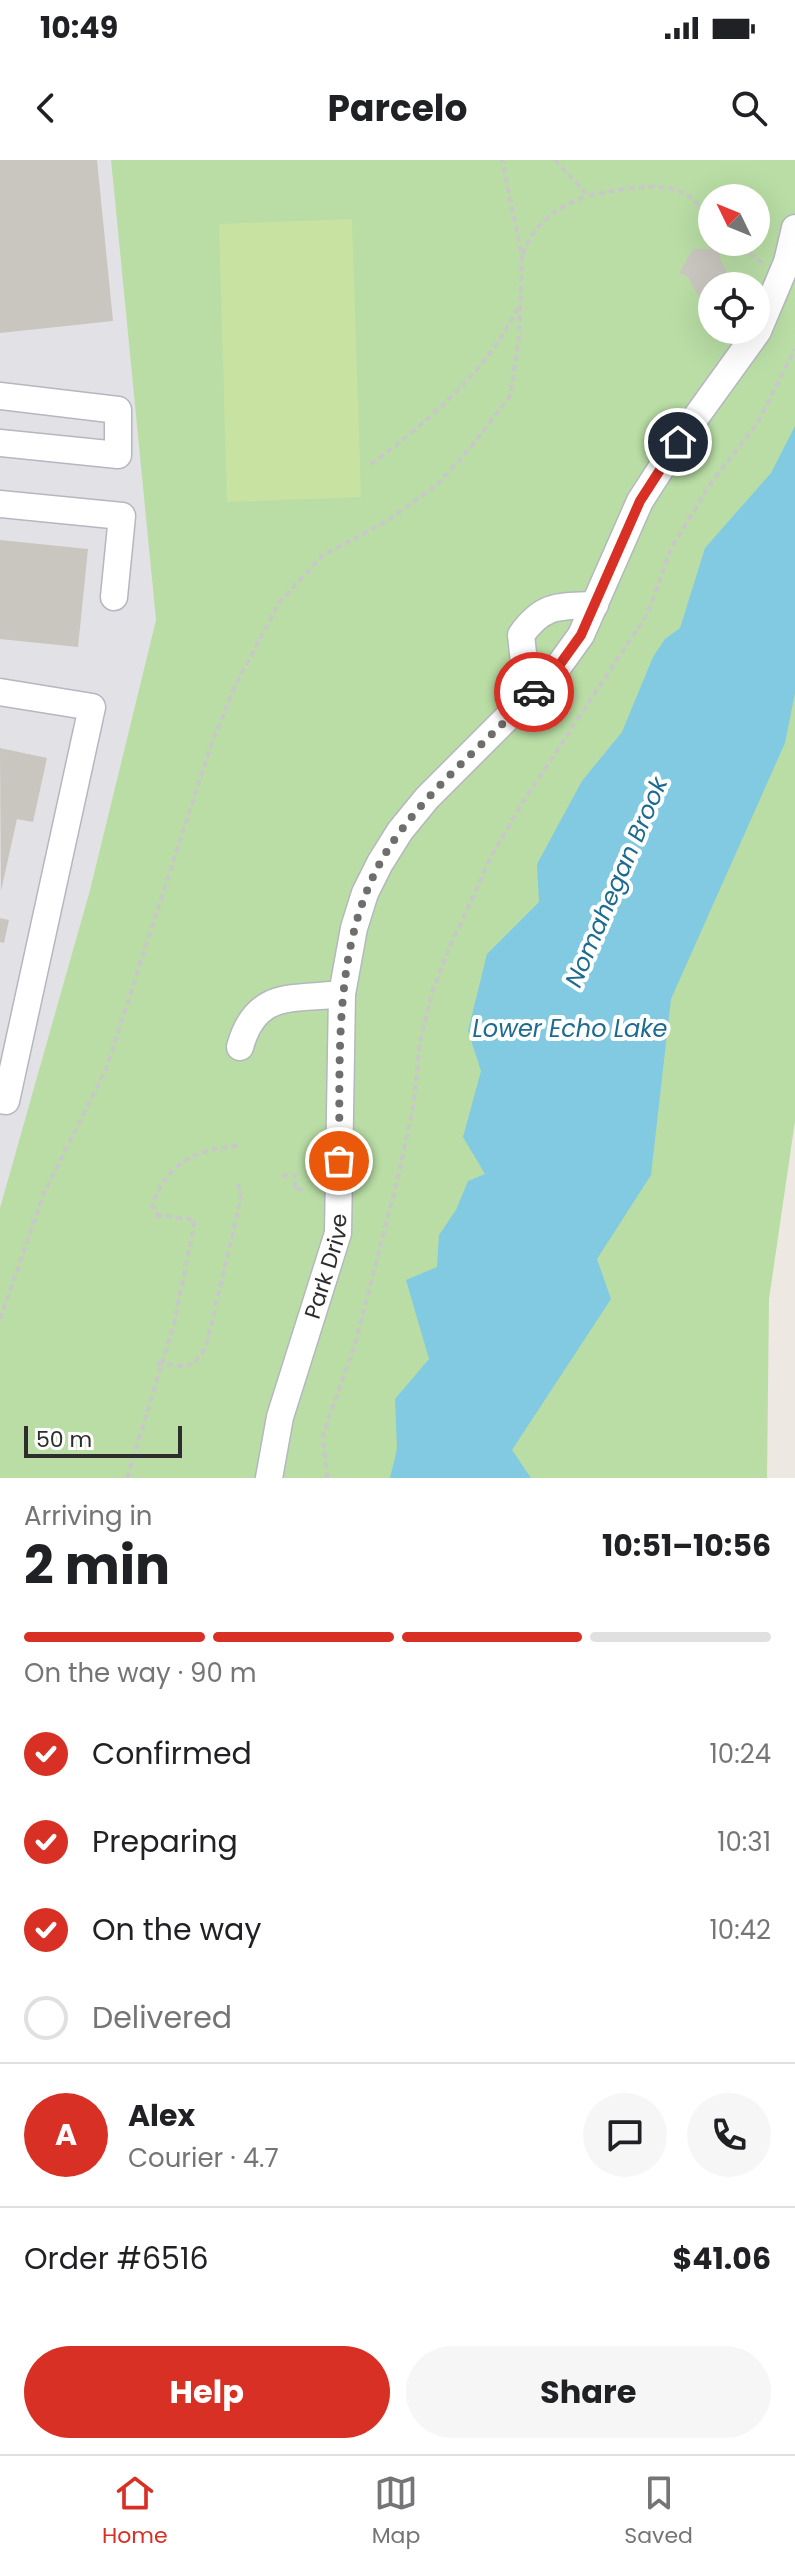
<!DOCTYPE html>
<meta charset="utf-8">
<style>
:root{--surface:#fff;--page:#f6f6f6;--text:#202124;--muted:#757577;--line:#e0e0e0;--accent:#d93025}
body{margin:0;font-family:Poppins,sans-serif;background:var(--page);color:var(--text);height:100vh;display:flex;flex-direction:column;font-size:30px;white-space:nowrap}
*{box-sizing:border-box;margin:0}
p{font-size:26px;color:var(--muted)}
.icon{flex:none;width:44px;height:44px;fill:none;stroke:currentColor;stroke-width:2;stroke-linecap:round;stroke-linejoin:round}
.map{position:relative;height:1318px;overflow:hidden}
.sheet{display:flex;flex-direction:column;background:var(--surface);flex:1}
.sheet>*{flex:none}
.needle{width:52px;rotate:313deg}
.buttons{position:absolute;left:698px;top:24px;display:grid;gap:16px}
.buttons a{display:grid;place-items:center;width:72px;height:72px;border-radius:50%;background:var(--surface);box-shadow:0 8px 32px #0002;font-size:40px}
.scale{position:absolute;left:24px;bottom:20px;width:158px;box-sizing:border-box;padding-left:8px;border:4px solid #2d2d2d;border-top:0;font-size:22px;line-height:28px;white-space:nowrap;color:#2d2d2d;-webkit-text-stroke:6px #fff;paint-order:stroke}
.pin{position:absolute;display:grid;place-items:center;width:68px;height:68px;color:#fff;margin:-34px;border:4px solid #fff;border-radius:50%;box-shadow:0 2px 8px #0007}
.courier{position:absolute;display:grid;place-items:center;width:80px;height:80px;margin:-40px;border:6px solid #d93025;border-radius:50%;background:#fff;color:#222;box-shadow:0 2px 10px #0007}
.head em{font-style:normal;font-weight:700}
.head div{display:flex;flex-direction:column-reverse}
.head{display:flex;align-items:center;justify-content:space-between;height:136px;padding:0 24px}
h1{font-size:52px;font-weight:700;line-height:60px}
.bar{display:grid;grid-template-columns:repeat(4,1fr);gap:12px 8px;align-content:center;height:96px;padding:0 24px}
.bar i{height:10px;border-radius:6px;background:var(--line)}
.bar .active{background:var(--accent)}
.bar p{grid-column:span 4}
.line{display:flex;align-items:center;gap:20px;padding:0 24px;border-top:2px solid var(--line)}
.line div{flex:1}
.round{display:grid;place-items:center;flex:none;width:84px;height:84px;border-radius:42px;background:var(--page)}
ol{padding:0 24px;list-style:none}
li{display:flex;align-items:center;gap:24px;height:88px}
li p{margin-inline-start:auto}
li .icon{padding:8px;border-radius:50%;background:var(--accent);color:#fff;stroke-width:4}
li:last-child{color:var(--muted)}
li i{width:44px;height:44px;border:4px solid var(--line);border-radius:50%}
.primary-button{display:flex;gap:16px;margin-top:auto;padding:16px 24px}
.primary-button a{flex:1;height:92px;border-radius:48px;background:var(--accent);color:#fff;font-size:32px;font-weight:700;line-height:92px;text-align:center}
.primary-button a+a{background:var(--page);color:var(--text)}
.status{display:flex;justify-content:space-between;align-items:center;height:56px;padding:0 40px;background:var(--surface);direction:ltr}
.status svg{height:22px;fill:currentColor}
header{display:flex;justify-content:space-between;align-items:center;height:104px;padding:0 24px;background:var(--surface);font-size:36px;font-weight:700}
.dock{display:flex;justify-content:space-around;align-items:center;height:112px;border-top:2px solid var(--line);background:var(--surface);font-size:22px;color:var(--muted)}
.dock a{display:grid;justify-items:center;gap:4px}
.dock .active{color:var(--accent)}
.map>svg:first-child{display:block}
</style>
<div class="status"><b>10:49</b><svg viewBox="0 0 49 12"><path d="M0 12V9h3v3zM5 12V6h3v6zM10 12V3h3v9zM15 12V0h3v12zM26 1h20v11H26zM47 4h2v5h-2z"/></svg></div>
<header><svg class="icon" aria-label="back" viewBox="0 0 24 24"><path d="M15 5l-7 7 7 7"/></svg>Parcelo<svg class="icon" aria-label="search" viewBox="0 0 24 24"><circle cx="10" cy="10" r="6"/><path d="M15 15l6 6"/></svg></header>
<div class="map">
<svg width="795" height="1318" viewBox="0 0 795 1318">
<rect width="100%" height="100%" fill="#ede8e1"/>
<path fill="#e2e1e6" d="M0,0H111L156,460L90,730L0,1048Z"/>
<path fill="#b9dda5" fill-rule="evenodd" d="M111,0H795V961L769,1139L767,1318H0V1048L90,730L156,460ZM712,38H756V82H712ZM712,126H756V170H712Z"/>
<path fill="#c8e2a2" d="M352,59L361,337L227,342L219,64Z"/>
<path fill="#81cae2" d="M795,266V533L785,583L671,839L651,1015L597,1099L611,1139L512,1290L531,1318H390L397,1289L395,1239L429,1199L406,1120L437,1107L439,1075L456,1050L468,1021L485,1014L463,977L481,911L468,871L487,794L539,742L537,704L582,621L622,572L653,497L665,479L680,468L705,388L771,313Z"/>
<path fill="#c9c6bf" d="M0,0H97L113,161L0,173Z
M693,89H720V99L731,119L727,126H712V136H698L688,117L679,113Z
M0,380L88,389L78,487L0,479Z
M0,588L47,598L33,662L17,659L1,731Z
M0,758L9,760L4,783L0,782Z"/>
<g fill="none" stroke-linecap="round" stroke-linejoin="round">
<defs>
<g id="minor">
<path d="M0,236L118,250V295L0,283"/>
<path d="M0,344L122,356L114,437"/>
<path d="M0,532L92,547L6,941L0,940"/>
<path d="M528,539L521,475C543,444 559,446 595,445"/>
<path d="M240,887C256,829 293,840 342,834"/>
<path id="s1" d="M269,1318L280,1257L338,1073L342,834L354,768L365,733L380,703L400,671L427,638L558,507L581,475L640,341L678,282L758,171L787,102L795,68"/>
</g>
</defs>
<use href="#minor" stroke="#b5b7bf" stroke-width="29"/>
<path stroke="#c8c8c8" stroke-width="4" stroke-dasharray="6 4" stroke-linecap="butt" d="M555,0L588,36C616,30 666,18 690,37C698,43 705,53 712,61
M733,82L764,104
M523,94C533,64 559,45 588,36
M371,304C426,263 488,211 518,147
M282,1016L295,1015V1030L306,1029
M157,1058L158,1055L152,1045C168,1002 195,990 238,986
M0,1159L44,1033L106,909L211,585L235,526L279,443L322,396L385,362L436,326L471,287L510,236L519,178L522,96L502,0
M157,1203L180,1206L194,1204L206,1187L241,1038L238,1024
M127,1318L174,1164L195,1060L158,1055
M327,1318L323,1275L356,1181L397,1021L413,948L420,882L432,833L448,791L492,695L523,642L648,453L671,389L709,326L758,262L795,189"/>
<use href="#minor" stroke="#fff" stroke-width="26"/>
</g>
<g fill="none" stroke-linecap="round" stroke-linejoin="round">
<path stroke="#706e6c" stroke-width="8" stroke-dasharray="0 14.4" d="M339,1001C341,889 329,762 403,668C441,618 491,578 534,532"/>
<path stroke="#d93025" stroke-width="10" d="M534,532L558,507L581,475L640,341L678,282"/>
</g>
<g text-anchor="middle" dominant-baseline="central" stroke-width="8" stroke-linejoin="round" paint-order="stroke">
<g font-size="22" fill="#2d2d2d" stroke="#fff">
<text stroke="none"><textPath href="#s1" startOffset="220">Park Drive</textPath></text>
</g>
<g font-size="24" font-style="italic" fill="#1d6b91" stroke="#fff">
<text transform="translate(616 722) rotate(-67)">Nomahegan Brook</text>
<text x="570" y="868">Lower Echo Lake</text>
</g>
</g>
</svg>
<div class="buttons">
<a><svg class="needle" viewBox="-14 -14 28 28"><path d="M0-13l5 13h-10z" fill="#e53935"/><path d="M0 13l5-13h-10z" fill="#757577"/></svg></a>
<a><svg class="icon" aria-label="locate" viewBox="0 0 24 24"><circle cx="12" cy="12" r="6"/><path d="M12 2v4M12 18v4M2 12h4M18 12h4"/></svg></a>
</div>
<div class="scale">50 m</div>
<div class="pin" style="left:339px;top:1001px;background:#ea580c"><svg class="icon" aria-label="bag" viewBox="0 0 24 24"><path d="M5 8h14l-1 12H6zM9 8a3 3 0 0 1 6 0"/></svg></div>
<div class="pin" style="left:678px;top:282px;background:#1f2937"><svg class="icon" aria-label="home" viewBox="0 0 24 24"><path d="M3 11l9-7 9 7M6 9v11h12V9"/></svg></div>
<div class="courier" style="left:534px;top:532px"><svg class="icon" aria-label="car" viewBox="0 0 24 24"><path d="M5 17H2v-5l4-1 3-4h7l3 4 3 1v5h-3M9 17h6M6 11h13"/><circle cx="7" cy="17" r="2"/><circle cx="17" cy="17" r="2"/></svg></div>
</div>
<section class="sheet">
<div class="head"><div><h1>2 min</h1><p>Arriving in</p></div><em>10:51–10:56</em></div>
<div class="bar"><i class="active"></i><i class="active"></i><i class="active"></i><i></i><p>On the way · 90 m</p></div>
<ol>
<li><svg class="icon" aria-label="check" viewBox="0 0 24 24"><path d="M5 12l5 5 9-10"/></svg>Confirmed<p>10:24</p></li>
<li><svg class="icon" aria-label="check" viewBox="0 0 24 24"><path d="M5 12l5 5 9-10"/></svg>Preparing<p>10:31</p></li>
<li><svg class="icon" aria-label="check" viewBox="0 0 24 24"><path d="M5 12l5 5 9-10"/></svg>On the way<p>10:42</p></li>
<li><i></i>Delivered</li>
</ol>
<div class="line" style="height:144px"><b class="round" style="background:var(--accent);color:#fff">A</b><div><b>Alex</b><p>Courier · 4.7</p></div><a class="round"><svg class="icon" aria-label="chat" viewBox="0 0 24 24"><path d="M4 5h16v11H9l-5 4z"/></svg></a><a class="round"><svg class="icon" aria-label="phone" viewBox="0 0 24 24"><path d="M5 4h4l2 5-3 2q2 4 5 5l2-3 5 2v4C11 20 4 13 5 4z"/></svg></a></div>
<div class="line" style="height:104px"><div>Order #6516</div><b>$41.06</b></div>
<div class="primary-button"><a>Help</a><a>Share</a></div>
</section>
<nav class="dock">
<a class="active"><svg class="icon" aria-label="home" viewBox="0 0 24 24"><path d="M3 11l9-7 9 7M6 9v11h12V9"/></svg>Home</a>
<a><svg class="icon" aria-label="map" viewBox="0 0 24 24"><path d="M3 6l6-2 6 2 6-2v14l-6 2-6-2-6 2zM9 4v14M15 6v14"/></svg>Map</a>
<a><svg class="icon" aria-label="saved" viewBox="0 0 24 24"><path d="M7 4h10v16l-5-4-5 4z"/></svg>Saved</a>
</nav>
